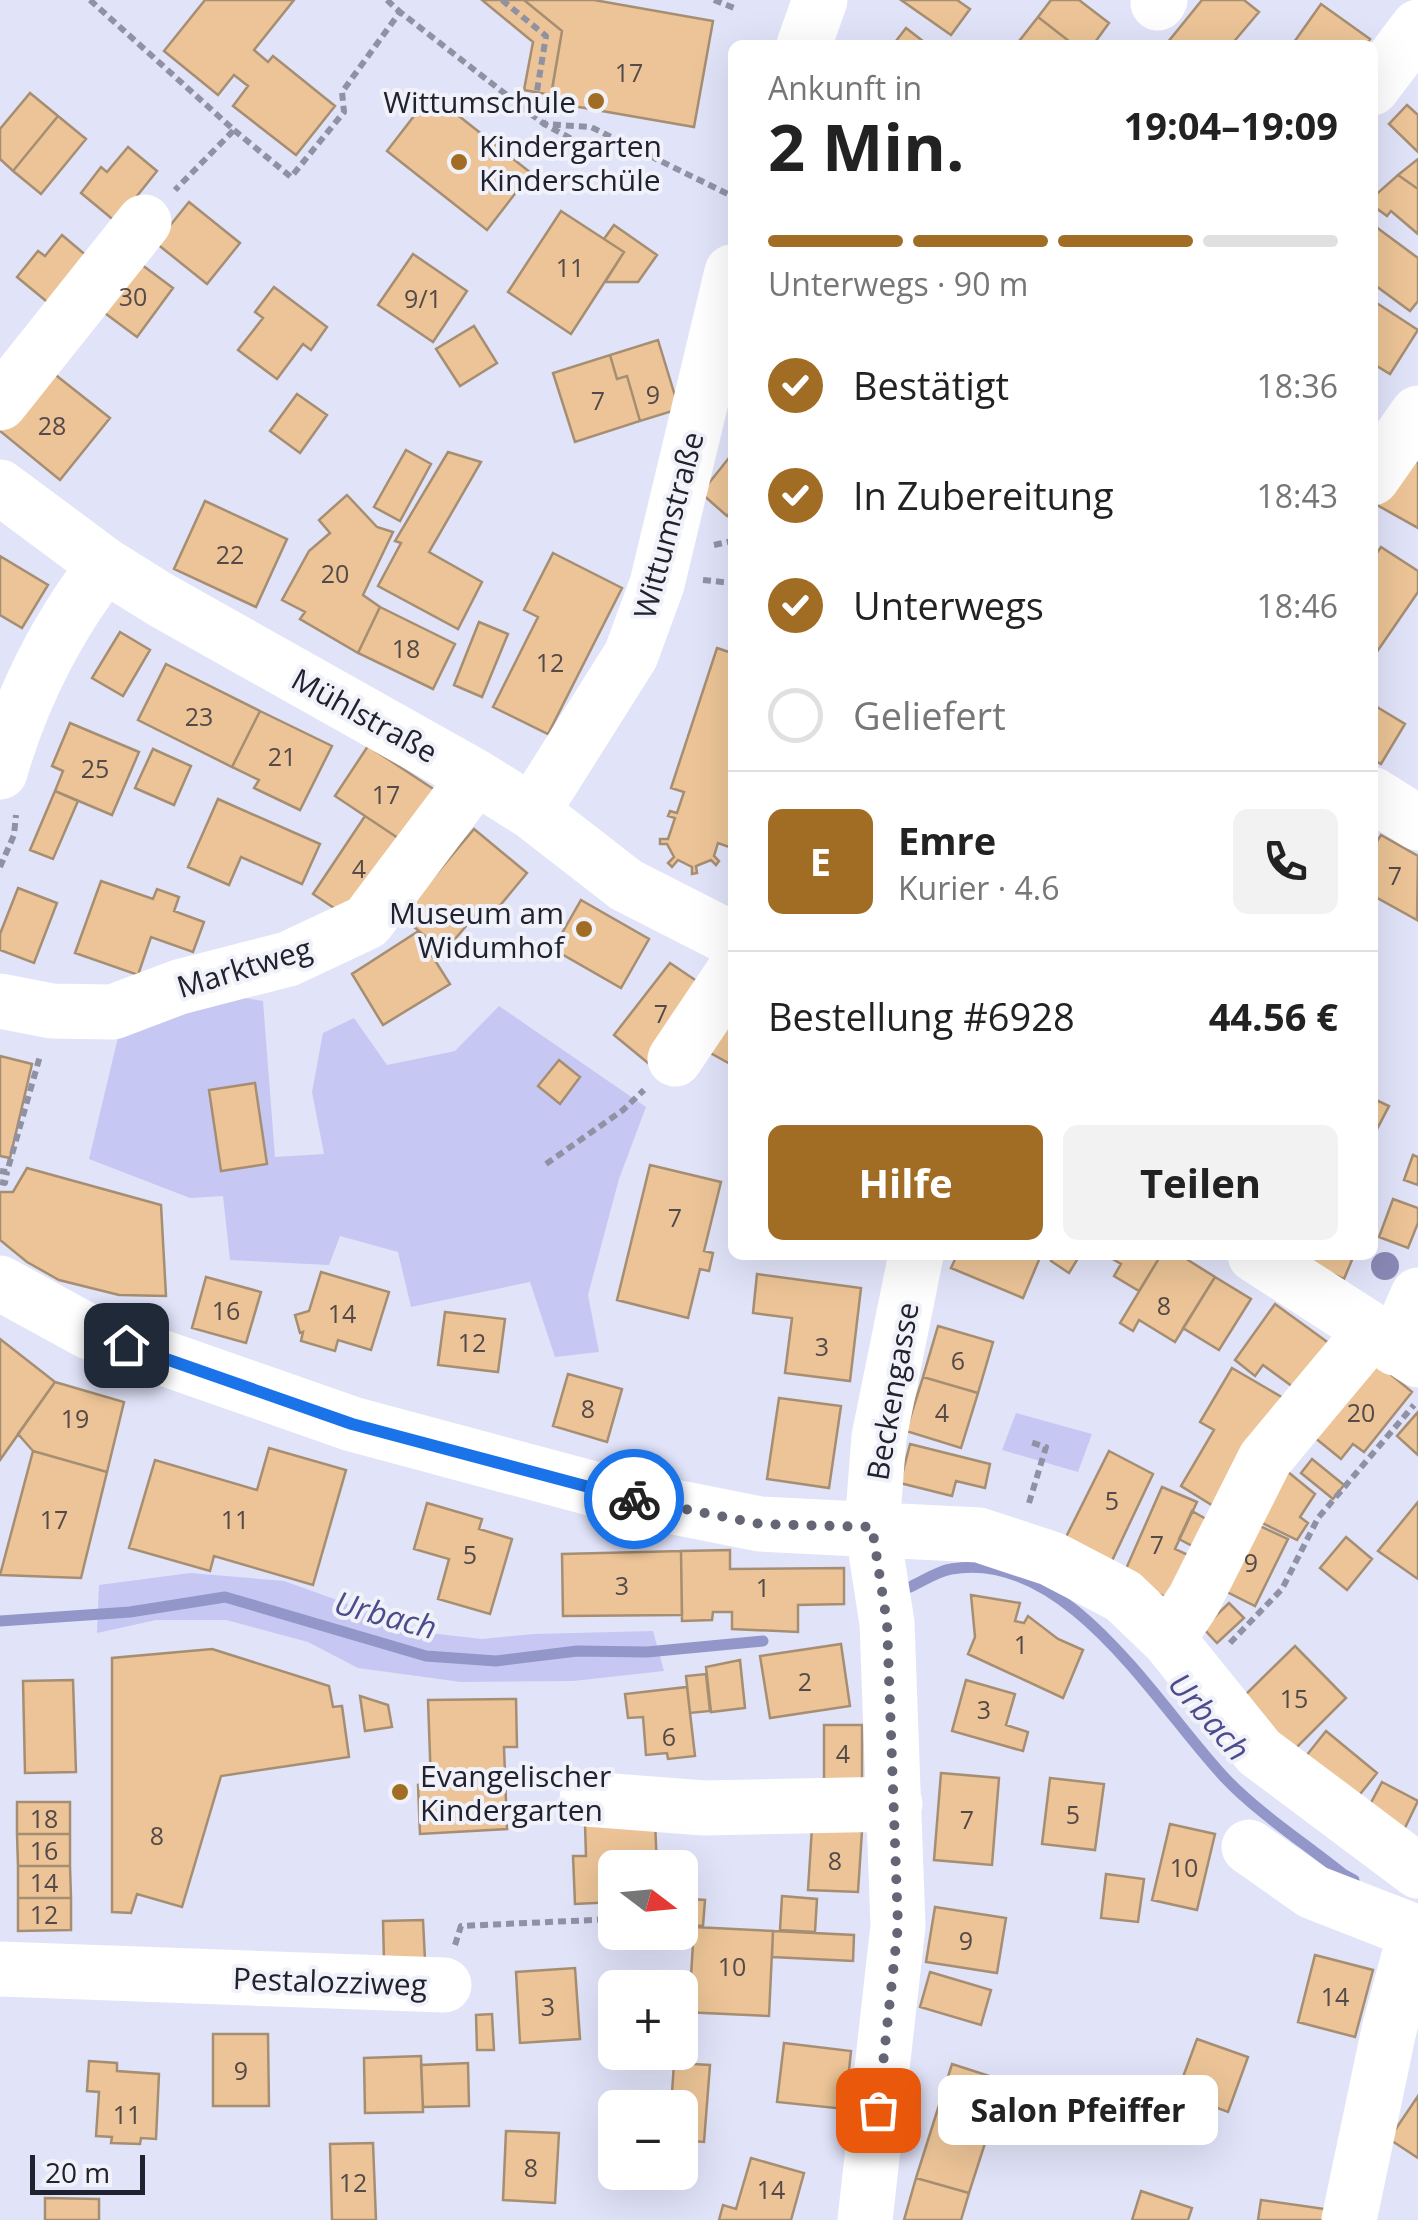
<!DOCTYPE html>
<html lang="de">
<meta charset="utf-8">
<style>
:root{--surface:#fff;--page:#f2f2f2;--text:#222;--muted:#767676;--line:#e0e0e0;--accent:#a16d25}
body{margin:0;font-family:"Open Sans",sans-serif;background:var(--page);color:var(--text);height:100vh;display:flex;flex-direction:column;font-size:38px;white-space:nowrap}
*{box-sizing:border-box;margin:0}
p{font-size:32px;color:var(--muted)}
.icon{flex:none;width:55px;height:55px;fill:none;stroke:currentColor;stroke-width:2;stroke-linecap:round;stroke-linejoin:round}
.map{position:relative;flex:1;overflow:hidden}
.side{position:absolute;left:728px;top:40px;width:650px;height:1220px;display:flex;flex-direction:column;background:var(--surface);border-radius:15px;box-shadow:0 10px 40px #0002}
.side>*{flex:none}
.needle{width:65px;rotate:106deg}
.tools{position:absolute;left:598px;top:1850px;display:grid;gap:20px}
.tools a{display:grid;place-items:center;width:100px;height:100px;border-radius:15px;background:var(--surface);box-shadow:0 10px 40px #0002;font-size:50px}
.scale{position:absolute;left:30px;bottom:25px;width:115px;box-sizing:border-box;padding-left:10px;border:5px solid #21222f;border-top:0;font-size:28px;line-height:35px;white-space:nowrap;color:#21222f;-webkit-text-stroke:8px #f1f2f9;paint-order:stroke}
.pin{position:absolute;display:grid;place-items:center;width:85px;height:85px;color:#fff;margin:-42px;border-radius:20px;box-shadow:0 5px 15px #0006}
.courier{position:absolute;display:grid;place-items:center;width:100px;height:100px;margin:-50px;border:8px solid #1a73e8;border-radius:50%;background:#fff;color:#222;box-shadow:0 2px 12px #0007}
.bubble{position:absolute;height:70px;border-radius:15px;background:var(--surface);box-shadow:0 10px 40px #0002;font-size:32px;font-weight:700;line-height:70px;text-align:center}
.head em{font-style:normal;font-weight:700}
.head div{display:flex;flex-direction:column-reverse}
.head{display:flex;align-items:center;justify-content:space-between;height:170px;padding:0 40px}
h1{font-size:65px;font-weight:700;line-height:75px}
.bar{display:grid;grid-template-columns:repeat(4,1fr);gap:15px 10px;align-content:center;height:120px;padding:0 40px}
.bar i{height:12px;border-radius:8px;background:var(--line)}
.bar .active{background:var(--accent)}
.bar p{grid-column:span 4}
.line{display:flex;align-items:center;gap:25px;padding:0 40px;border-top:2px solid var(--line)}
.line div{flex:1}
.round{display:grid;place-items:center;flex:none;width:105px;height:105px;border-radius:15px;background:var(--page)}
ol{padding:0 40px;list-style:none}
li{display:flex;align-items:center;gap:30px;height:110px}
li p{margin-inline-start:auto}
li .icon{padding:10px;border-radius:50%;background:var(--accent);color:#fff;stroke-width:4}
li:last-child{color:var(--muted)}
li i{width:55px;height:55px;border:5px solid var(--line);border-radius:50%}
.cta{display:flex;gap:20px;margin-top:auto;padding:20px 40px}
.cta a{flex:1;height:115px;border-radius:15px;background:var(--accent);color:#fff;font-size:40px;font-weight:700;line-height:115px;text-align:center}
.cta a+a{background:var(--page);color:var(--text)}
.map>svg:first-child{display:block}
</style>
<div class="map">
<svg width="1418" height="2220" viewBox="0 0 1418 2220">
<rect width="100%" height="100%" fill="#e1e3f9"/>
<path fill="#c6c8f3" d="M202,991L263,1001L275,1157L324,1154L312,1092L323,1033L354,1018L387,1065L455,1051L499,1006L646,1107L619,1179L588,1295L599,1352L555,1357L530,1282L411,1307L398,1252L340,1236L329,1265L230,1260L223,1196L190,1198L89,1159L120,1029Z
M1016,1413L1092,1434L1078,1472L1002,1450Z
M190,1573L284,1581L429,1633L482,1639L534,1634L653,1631L664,1671L573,1681L461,1682L358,1668L308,1642L226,1620H156L97,1633L99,1585Z"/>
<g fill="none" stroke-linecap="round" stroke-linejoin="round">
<path stroke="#9396c9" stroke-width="11" d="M910,1587C923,1581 938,1571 951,1569C1067,1548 1157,1706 1225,1778C1258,1813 1306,1844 1343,1874L1354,1880
M0,1621L130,1612L225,1597L426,1656L496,1661L577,1651L647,1652L763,1641"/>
</g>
<path fill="#ecc497" stroke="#a68e72" stroke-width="2.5" d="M205,0H294L254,50L268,62L273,56L335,106L296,155L233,106L248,86L234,75L218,95L164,51Z
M482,0H524L562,31L551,95L524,90L533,42Z
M524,0H594L713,21L694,127L550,102L562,31Z
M901,0H957L970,9L951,35Z
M1051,0H1079L1109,23L1093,45H1074L1038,17Z
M1202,0H1244L1259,12L1231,45H1173L1168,42Z
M1321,4L1370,39L1366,45H1292Z
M1038,17L1074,45H1016Z
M906,28L928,45H893Z
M30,93L58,116L13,171L0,159V129Z
M431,94L531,173L487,230L387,151Z
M1407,105L1418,115V152L1389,124Z
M58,116L86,139L41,194L13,171Z
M128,147L157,171L137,196L122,227L81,193L101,167L107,172Z
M1418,159V189L1398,175Z
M1398,175L1418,189V234L1391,211L1387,216L1372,205V198Z
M189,202L240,243L207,284L156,243Z
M561,211L624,252L571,334L508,292Z
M1372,224L1418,258V301L1410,311L1372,283Z
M614,225L657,255L638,282H605L624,252L604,239Z
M62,235L95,263L57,310L17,277L38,251L45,256Z
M413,254L467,291L433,342L378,305Z
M130,256L173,288L137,337L94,305Z
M274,287L327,327L311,350L303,344L277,379L238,350L263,318L255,312Z
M1372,300L1418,330L1390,374L1372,363Z
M474,326L497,363L460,386L436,349Z
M658,340L679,409L640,421L627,376L617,379L610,355Z
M610,355L617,379L627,376L640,421L575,442L553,373Z
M43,365L110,418L60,480L0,431V419Z
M297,394L327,415L300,453L270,431Z
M406,450L431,464L400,521L374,507Z
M448,452L481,462L429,552L482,582L458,629L378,586L401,543L395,541Z
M732,454V510L727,516L701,493Z
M1411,459L1418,463V528L1377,505Z
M347,495L377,527L393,532L363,595L380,607L358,653L300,619L305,612L282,600L309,551L330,533L319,520Z
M205,501L287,539L256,607L174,569Z
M1381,547L1418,571V592L1372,659V560Z
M553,553L622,588L548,734L493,707L538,617L524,610Z
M0,556L48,585L22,628L0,615Z
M380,607L455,644L433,689L358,653Z
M479,622L508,634L482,697L454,685Z
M120,632L150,650L123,696L92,678Z
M717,648L732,653V848L718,843L714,856L719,861L716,865L711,860L696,866L697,873L692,874V867L678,860L672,867L668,863L674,857L667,844H660V839H668L675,818L668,816L670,811L677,813L684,792L671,788Z
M166,664L260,711L232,767L138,720Z
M1372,704L1405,724L1381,764L1372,759Z
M260,711L332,746L300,810L254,788L259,780L232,767Z
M70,723L139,752L112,815L55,791L63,771L52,766Z
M368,746L438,792L404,842L335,796Z
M153,749L191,766L174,805L135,788Z
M55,791L78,801L53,859L30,850Z
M218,799L320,844L302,884L241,857L229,885L188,867Z
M365,816L404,842L352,920L313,894Z
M474,829L527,873L488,920L478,912L444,952L401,916Z
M1381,835L1418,856L1417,920L1372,895V849Z
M101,881L153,899L157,889L179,897L174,911L204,922L193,952L151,937L138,975L75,953Z
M18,888L57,903L34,963L0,950V934Z
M581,900L649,939L621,988L553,949Z
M417,932L450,984L383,1025L352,974Z
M670,963L710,990L648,1063L614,1035Z
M732,1001V1065L705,1050Z
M0,1056L32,1064L10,1158L0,1156Z
M559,1060L580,1077L560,1104L538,1086Z
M255,1083L267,1164L221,1171L209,1090Z
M1372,1098L1389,1106L1376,1131L1372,1129Z
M1413,1155L1418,1157V1185L1404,1180Z
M650,1165L721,1182L704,1251L713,1253L709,1271L700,1269L688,1318L617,1300Z
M27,1168L161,1205L166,1296L119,1295L59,1280L27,1262L0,1240V1192H13Z
M1393,1199L1418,1208V1223L1408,1248L1379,1237Z
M957,1255H1041L1023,1298L951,1268Z
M1055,1255H1080L1069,1273L1051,1261Z
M1106,1255H1161L1139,1291L1114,1276L1121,1264Z
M1161,1255H1180L1215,1277L1175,1342L1139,1320L1133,1331L1120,1323Z
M1305,1255H1354L1344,1279L1303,1261Z
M321,1272L389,1292L371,1350L338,1340L335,1351L301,1341L303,1332L300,1333L295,1315L309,1311Z
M757,1274L861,1288L850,1381L785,1373L792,1318L753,1313Z
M206,1277L261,1292L246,1343L192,1328Z
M1215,1277L1251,1299L1219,1350L1183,1328Z
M1275,1304L1337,1349L1304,1395L1263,1365L1255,1376L1235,1360Z
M445,1312L505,1319L498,1372L438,1365Z
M938,1326L993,1342L978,1393L923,1377Z
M0,1339L55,1382L0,1460Z
M1371,1358L1412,1392L1364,1452L1353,1444L1341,1459L1309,1433Z
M1232,1368L1285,1399L1215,1507L1181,1486L1214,1430L1200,1422Z
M568,1374L622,1389L607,1442L553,1426Z
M923,1377L978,1393L961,1448L906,1431Z
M55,1382L124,1402L107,1472L33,1451L18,1434Z
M779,1398L841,1406L829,1488L767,1479Z
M1418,1412V1455L1397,1436Z
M910,1444L990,1464L985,1488L956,1481L952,1496L900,1483Z
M269,1448L346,1470L313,1585L214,1556L210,1571L129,1548L155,1460L257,1490Z
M33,1451L107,1472L81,1578L0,1575Z
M1109,1451L1153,1474L1109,1567L1063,1543Z
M1312,1459L1344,1485L1333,1499L1301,1473Z
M1282,1467L1315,1494L1300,1517L1308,1523L1297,1540L1248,1516Z
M1162,1487L1197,1502L1175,1549L1203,1562L1184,1605L1122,1578Z
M1418,1502V1579L1378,1551Z
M427,1503L482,1519L479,1529L512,1539L490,1614L438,1599L449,1559L414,1549Z
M1192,1511L1213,1523L1200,1550L1179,1539Z
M1247,1520L1288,1539L1255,1606L1215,1586Z
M1346,1537L1372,1559L1347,1590L1320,1568Z
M730,1550V1569L844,1568V1604L798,1605V1632L732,1629V1612H713L712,1620L682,1621L681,1551Z
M681,1551L682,1615L563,1616L562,1554Z
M971,1595L1020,1603L1015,1621L1024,1623L1028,1616L1058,1639L1083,1650L1063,1698L968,1654L975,1637Z
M1229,1603L1244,1618L1217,1643L1203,1628Z
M841,1644L850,1706L770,1718L760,1656Z
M1295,1646L1346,1698L1293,1751L1241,1699Z
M212,1649L329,1686L333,1707L342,1706L349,1757L221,1776L182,1907L137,1894L131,1913L112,1912V1658Z
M740,1660L745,1708L711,1712L706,1667Z
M706,1674L710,1711L690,1713L686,1676Z
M73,1680L76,1772L25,1773L23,1681Z
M966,1680L1015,1694L1006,1725L1028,1732L1023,1751L952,1731Z
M687,1687L695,1756L668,1759L667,1753L646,1755L643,1717L628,1718L625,1694Z
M360,1696L388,1705L392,1727L365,1731Z
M516,1699L517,1747H504L507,1829L420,1834L418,1785L431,1784L428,1700Z
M824,1725H862V1782L824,1781Z
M1326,1731L1377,1773L1349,1808L1298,1766Z
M941,1773L999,1778L992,1865L934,1860Z
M1050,1778L1104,1784L1095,1850L1042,1844Z
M1382,1782L1418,1801L1402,1834L1365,1814Z
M17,1802H70V1834H17Z
M655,1821L657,1868H615V1902L575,1904L573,1856H586L585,1824Z
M1170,1824L1215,1834L1197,1910L1152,1900Z
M812,1827L862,1831L858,1892L808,1890Z
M17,1834H70V1866H18Z
M18,1866H70L71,1898H18Z
M1106,1874L1144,1879L1138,1922L1101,1918Z
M782,1896L817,1899L815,1932L780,1930Z
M18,1898H71V1930L18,1931Z
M690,1899L705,1900L703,1926L688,1925Z
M935,1907L1006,1918L997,1973L926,1962Z
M423,1920L425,1960L384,1961L383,1921Z
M694,1927L773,1931L769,2016L683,2012L685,1976H691Z
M773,1931L854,1935L853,1961L772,1957Z
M1315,1955L1373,1970L1355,2037L1298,2022Z
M575,1968L580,2039L520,2043L516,1972Z
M930,1972L991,1990L981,2025L920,2007Z
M492,2014L494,2050H477L476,2015Z
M213,2034H268L269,2106H213Z
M1197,2039L1248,2057L1228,2112L1177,2093Z
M784,2043L851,2051L845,2109L777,2102Z
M421,2056L423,2112L365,2113L364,2058Z
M89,2061L117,2063V2071L159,2074L156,2139L141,2138L140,2144L111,2143L112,2137L96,2136L99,2092L87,2091Z
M468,2063L469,2106L423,2107L421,2065Z
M674,2063L710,2065L704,2142L680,2140V2108H671Z
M952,2064L1005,2081L969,2193L916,2178Z
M1418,2096V2158L1389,2139Z
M506,2131L559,2133L555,2203L503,2200Z
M373,2143L376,2220H332L330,2144Z
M751,2158L804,2173L791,2220H719L723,2205L736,2209Z
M916,2178L969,2193L961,2220H904Z
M1141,2191L1192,2208L1188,2220H1132Z
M45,2198L99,2199V2220H45Z
M1261,2200L1332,2210L1330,2220H1258Z"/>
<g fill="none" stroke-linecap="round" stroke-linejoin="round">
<path stroke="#9092a4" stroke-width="6" stroke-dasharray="8 5" stroke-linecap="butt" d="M90,0L234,130L175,190
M387,0L400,12
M502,0L546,36L536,97L544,124L583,145
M714,0L734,8
M234,130L291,177L344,112L342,92L400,12L544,124L591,127L732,196
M714,545L732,541
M703,580L732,583
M0,867L14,835L16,815
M546,1164L623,1110L644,1090
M0,1171L7,1172L40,1056
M0,1182L5,1183L7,1172
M1029,1503L1046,1447L1030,1442
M1230,1643L1282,1589L1318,1518L1414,1405
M680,1887L691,1850
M455,1945L461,1926L615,1919"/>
<path stroke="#fff" stroke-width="55" d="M1158,3L1160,0
M804,45L820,0
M1372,88L1418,27
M0,403L144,222
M1372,478L1418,413
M0,487L105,565L161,600L476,777L532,812L626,885L732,939
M0,772C22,696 57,627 105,565
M1372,794L1418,823
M532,812L631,655L657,584L732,272
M0,1001L52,1011L113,1012L179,987L288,959L367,922L476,777
M675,1059L732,974
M1255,1255L1418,1360
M0,1283L89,1332L352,1424L624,1497L760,1524L979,1535L1052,1559L1123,1596L1168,1639L1259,1752L1418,1871
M1395,1348L1418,1295
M1168,1639L1194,1600L1265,1459L1371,1332
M587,1799L704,1808L895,1804
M1249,1847L1313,1892L1418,1933
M0,1969L444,1985
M865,2220L898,1926L887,1623L872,1527L879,1437L916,1255
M1349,2220L1389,2030L1415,1934"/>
</g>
<circle fill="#8a89b6" cx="1385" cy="1266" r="14"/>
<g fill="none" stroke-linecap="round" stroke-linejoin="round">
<path stroke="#646676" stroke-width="10" stroke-dasharray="0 18" d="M634,1499L760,1524L872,1527L887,1623L898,1926L878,2110"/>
<path stroke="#1a73e8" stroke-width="12" d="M126,1345L352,1424L634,1499"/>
</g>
<g fill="#a16d25" stroke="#f1f2f9" stroke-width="4">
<circle cx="596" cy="101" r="10"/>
<circle cx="459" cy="162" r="10"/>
<circle cx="584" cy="929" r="10"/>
<circle cx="400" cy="1792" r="10"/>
</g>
<g text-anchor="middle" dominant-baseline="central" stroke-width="8" stroke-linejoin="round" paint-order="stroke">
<g font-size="25" fill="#544a49">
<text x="629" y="72">17</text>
<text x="570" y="267">11</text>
<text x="133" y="296">30</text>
<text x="423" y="298">9/1</text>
<text x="653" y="394">9</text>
<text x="598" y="400">7</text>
<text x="52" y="425">28</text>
<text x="230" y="554">22</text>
<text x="335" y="573">20</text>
<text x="406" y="648">18</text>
<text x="550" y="662">12</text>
<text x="199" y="716">23</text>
<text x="282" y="756">21</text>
<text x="95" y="768">25</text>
<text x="386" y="794">17</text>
<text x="359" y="868">4</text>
<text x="1395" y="875">7</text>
<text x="661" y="1013">7</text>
<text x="675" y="1217">7</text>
<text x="1164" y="1305">8</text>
<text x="226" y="1310">16</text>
<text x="342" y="1313">14</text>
<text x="472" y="1342">12</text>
<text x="822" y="1346">3</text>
<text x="958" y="1360">6</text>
<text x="588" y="1408">8</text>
<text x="942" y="1412">4</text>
<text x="1361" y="1412">20</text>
<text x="75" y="1418">19</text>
<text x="1112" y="1500">5</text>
<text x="54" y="1519">17</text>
<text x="235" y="1519">11</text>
<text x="1157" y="1544">7</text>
<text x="470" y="1554">5</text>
<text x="1251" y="1562">9</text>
<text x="622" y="1585">3</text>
<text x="763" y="1587">1</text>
<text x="1021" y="1644">1</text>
<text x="805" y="1681">2</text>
<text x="1294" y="1698">15</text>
<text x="984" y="1709">3</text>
<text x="669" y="1736">6</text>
<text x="843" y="1753">4</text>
<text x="1073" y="1814">5</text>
<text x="44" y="1818">18</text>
<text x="967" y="1819">7</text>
<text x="157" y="1835">8</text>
<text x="44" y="1850">16</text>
<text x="835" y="1860">8</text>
<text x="1184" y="1867">10</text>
<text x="44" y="1882">14</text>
<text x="44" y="1914">12</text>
<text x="966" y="1940">9</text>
<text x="732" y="1966">10</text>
<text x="1335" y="1996">14</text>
<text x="548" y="2006">3</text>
<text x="241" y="2070">9</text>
<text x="127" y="2114">11</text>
<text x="531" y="2167">8</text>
<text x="353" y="2182">12</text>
<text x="771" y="2189">14</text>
</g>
<g font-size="30" fill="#21222f" stroke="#f1f2f9" text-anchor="end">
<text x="576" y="101">Wittumschule</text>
<text x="479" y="145" text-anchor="start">Kindergarten<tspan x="479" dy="34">Kinderschüle</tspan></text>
<text x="564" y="912">Museum am<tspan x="564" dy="34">Widumhof</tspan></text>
<text x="420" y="1775" text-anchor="start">Evangelischer<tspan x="420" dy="34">Kindergarten</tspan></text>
</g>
<g font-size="30" fill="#21222f" stroke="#f1f2f9">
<text transform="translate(668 525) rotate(-75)">Wittumstraße</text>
<text transform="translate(365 715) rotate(29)">Mühlstraße</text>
<text transform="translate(244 967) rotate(-17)">Marktweg</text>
<text transform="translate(892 1391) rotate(-80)">Beckengasse</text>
<text transform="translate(330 1981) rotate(2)">Pestalozziweg</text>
</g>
<g font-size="32" font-style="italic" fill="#4c4b8c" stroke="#f1f2f9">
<text transform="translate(386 1614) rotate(15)">Urbach</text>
<text transform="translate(1210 1716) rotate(49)">Urbach</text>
</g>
</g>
</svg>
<div class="tools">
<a><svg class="needle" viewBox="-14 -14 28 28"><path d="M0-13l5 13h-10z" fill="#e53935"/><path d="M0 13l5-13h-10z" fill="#767676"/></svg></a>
<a>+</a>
<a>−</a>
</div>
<div class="scale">20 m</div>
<div class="pin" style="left:878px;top:2110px;background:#ea580c"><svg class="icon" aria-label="bag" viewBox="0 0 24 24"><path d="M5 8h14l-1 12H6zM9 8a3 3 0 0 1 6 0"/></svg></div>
<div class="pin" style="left:126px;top:1345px;background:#1f2937"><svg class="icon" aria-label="home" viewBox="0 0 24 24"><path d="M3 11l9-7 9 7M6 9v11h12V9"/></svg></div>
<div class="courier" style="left:634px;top:1499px"><svg class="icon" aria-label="bike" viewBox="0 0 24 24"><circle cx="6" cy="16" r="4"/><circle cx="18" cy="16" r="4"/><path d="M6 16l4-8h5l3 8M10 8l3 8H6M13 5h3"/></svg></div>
<div class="bubble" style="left:938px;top:2075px;width:280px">Salon Pfeiffer</div>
<section class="side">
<div class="head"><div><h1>2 Min.</h1><p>Ankunft in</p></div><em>19:04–19:09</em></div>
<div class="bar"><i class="active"></i><i class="active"></i><i class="active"></i><i></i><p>Unterwegs · 90 m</p></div>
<ol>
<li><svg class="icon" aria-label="check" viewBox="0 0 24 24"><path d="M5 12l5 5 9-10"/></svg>Bestätigt<p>18:36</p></li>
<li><svg class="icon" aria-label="check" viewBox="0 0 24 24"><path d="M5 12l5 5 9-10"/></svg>In Zubereitung<p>18:43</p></li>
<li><svg class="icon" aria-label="check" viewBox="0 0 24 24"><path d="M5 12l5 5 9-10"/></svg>Unterwegs<p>18:46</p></li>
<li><i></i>Geliefert</li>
</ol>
<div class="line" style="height:180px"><b class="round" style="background:var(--accent);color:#fff">E</b><div><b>Emre</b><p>Kurier · 4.6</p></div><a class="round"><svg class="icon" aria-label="phone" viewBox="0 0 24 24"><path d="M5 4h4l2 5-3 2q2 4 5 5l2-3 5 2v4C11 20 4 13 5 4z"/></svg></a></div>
<div class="line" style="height:130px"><div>Bestellung #6928</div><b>44.56 €</b></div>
<div class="cta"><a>Hilfe</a><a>Teilen</a></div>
</section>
</div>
